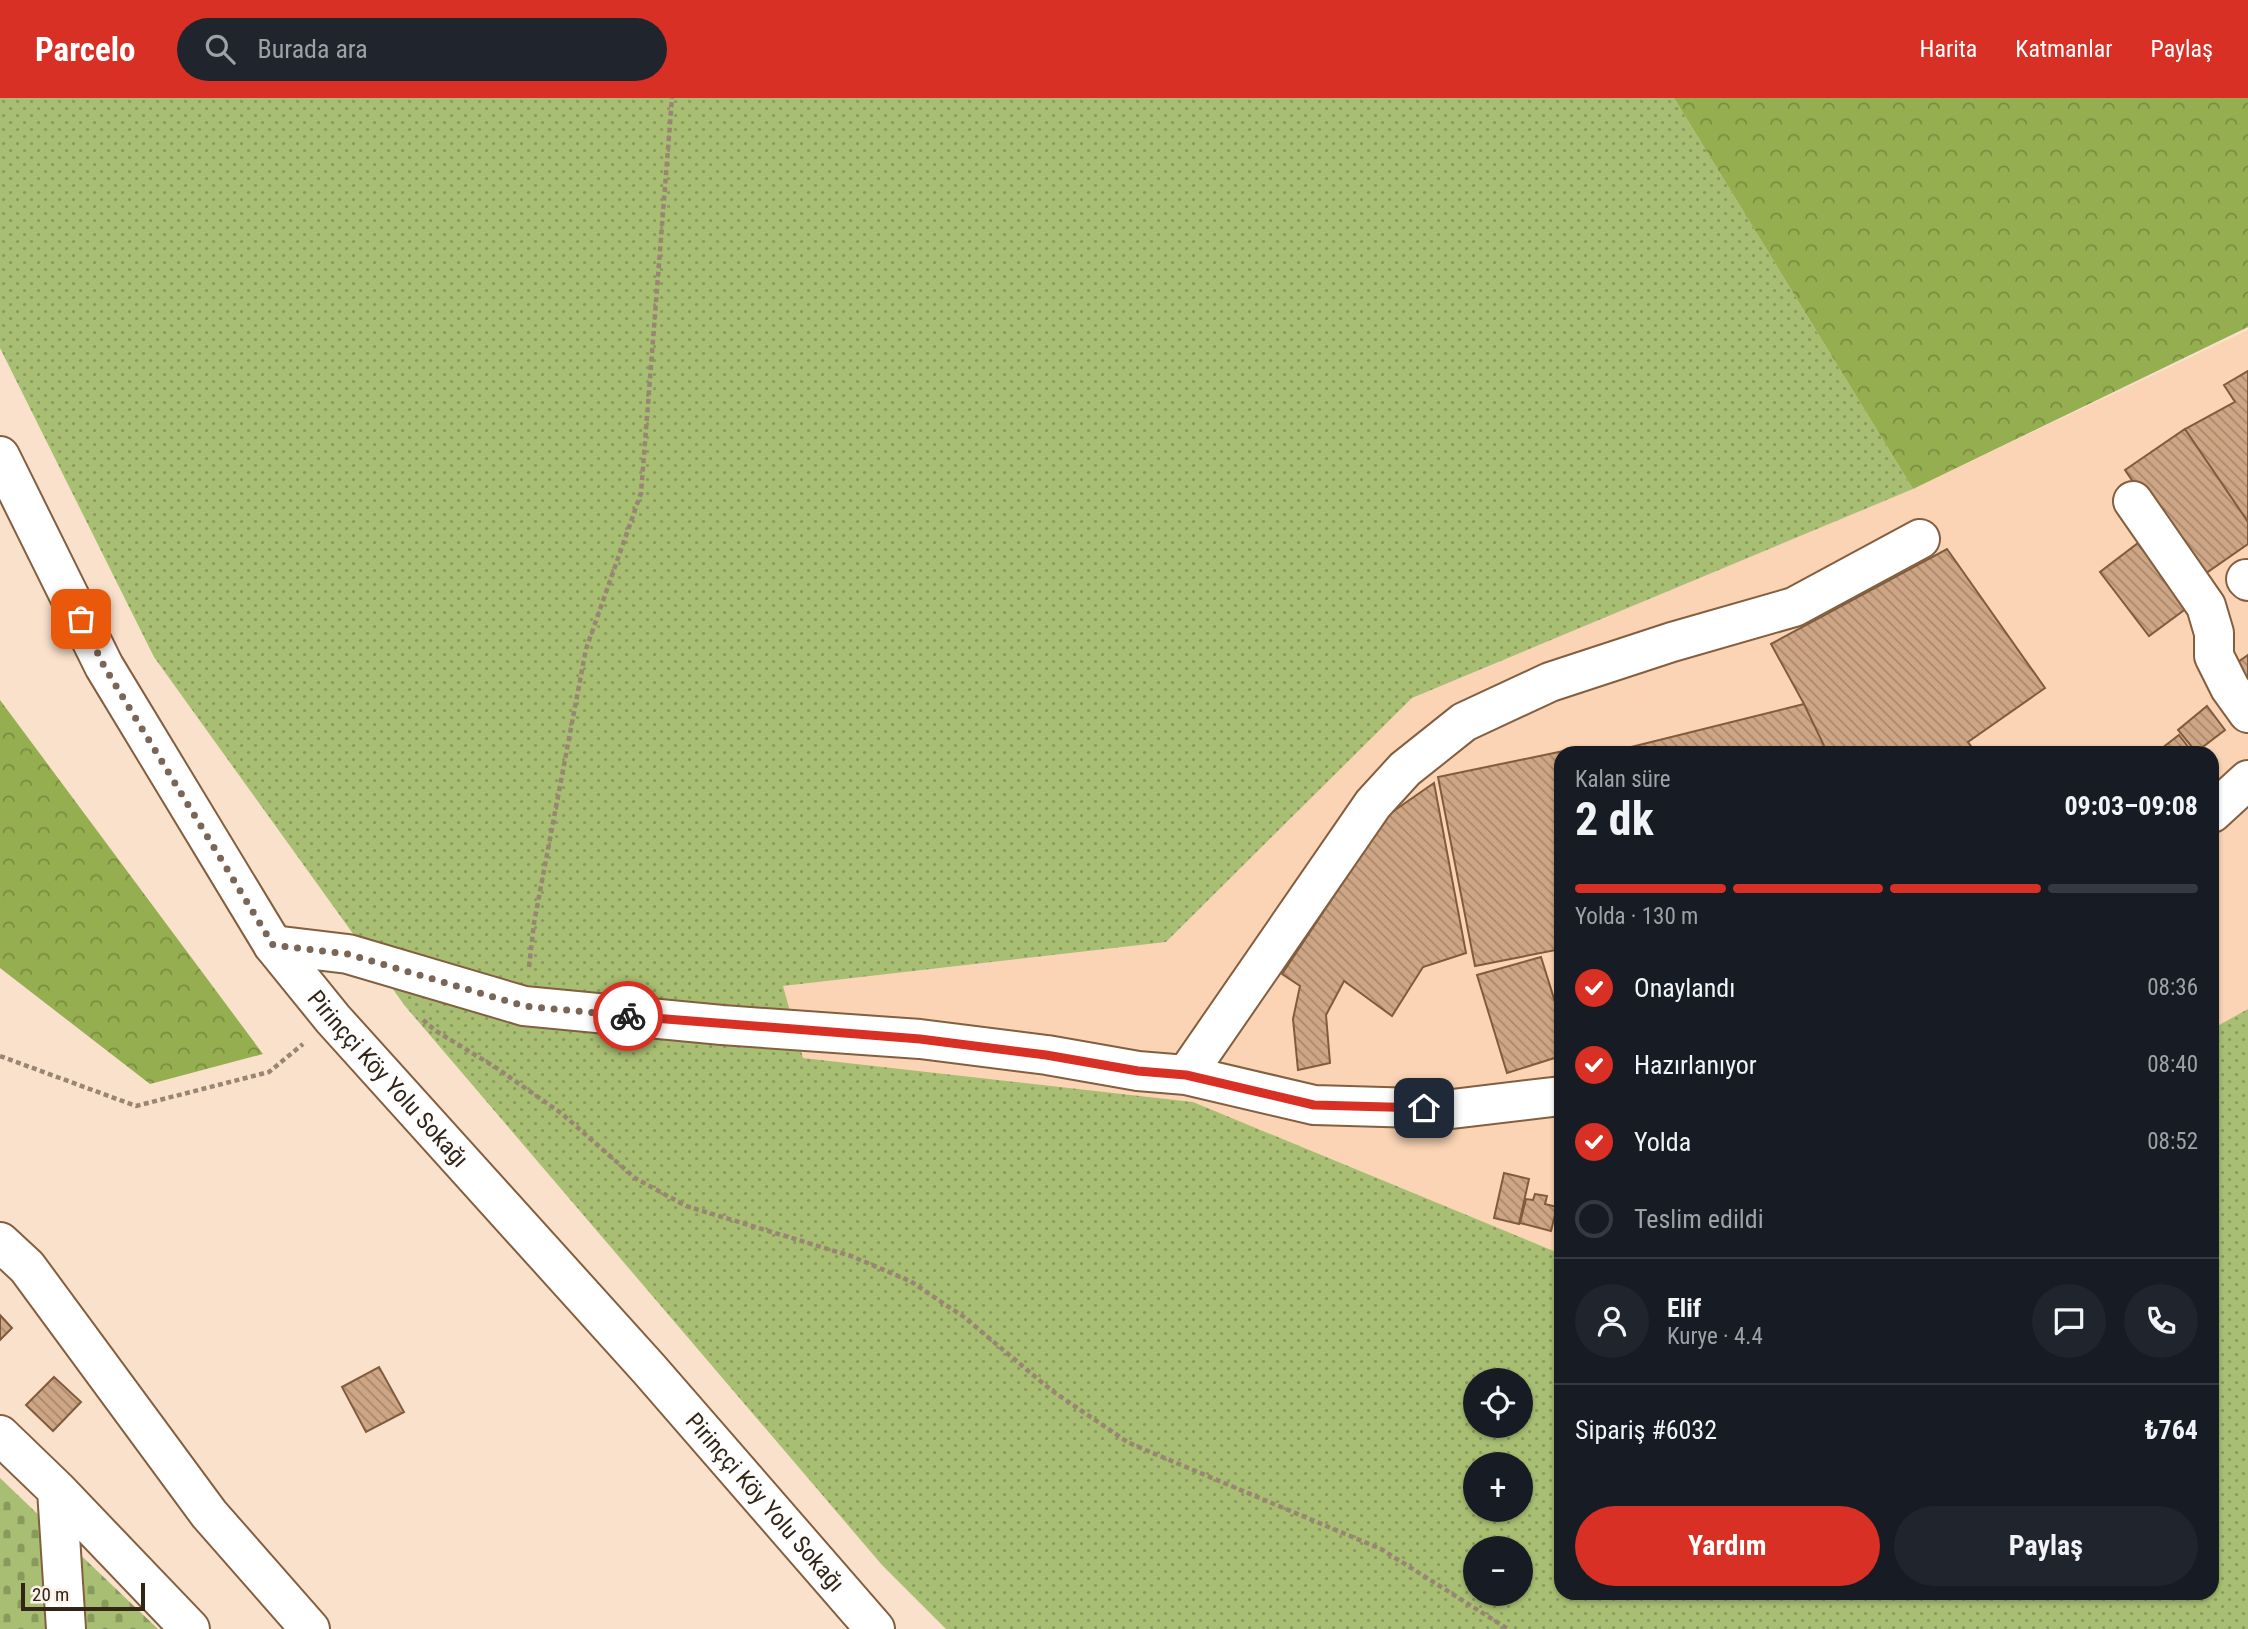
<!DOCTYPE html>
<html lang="tr">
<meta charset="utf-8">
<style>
:root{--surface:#171b24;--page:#20242c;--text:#f1f3f6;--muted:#9ea1a6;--line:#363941;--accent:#d93025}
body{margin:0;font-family:"Roboto Condensed",sans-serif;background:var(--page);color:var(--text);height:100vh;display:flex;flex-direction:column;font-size:26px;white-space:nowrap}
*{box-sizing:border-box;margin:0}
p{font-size:23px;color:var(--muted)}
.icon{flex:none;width:38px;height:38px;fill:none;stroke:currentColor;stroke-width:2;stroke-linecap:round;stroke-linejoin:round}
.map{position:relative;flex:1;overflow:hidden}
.sheet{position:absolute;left:1554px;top:648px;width:665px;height:854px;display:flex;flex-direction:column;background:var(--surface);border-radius:21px;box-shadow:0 2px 5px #0004}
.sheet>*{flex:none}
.controls{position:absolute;left:1463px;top:1270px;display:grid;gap:14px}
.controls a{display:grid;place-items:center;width:70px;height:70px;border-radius:50%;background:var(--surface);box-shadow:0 2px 5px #0004;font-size:35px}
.scale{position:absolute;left:21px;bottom:18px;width:124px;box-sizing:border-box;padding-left:7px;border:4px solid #332416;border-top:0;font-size:19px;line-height:24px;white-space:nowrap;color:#332416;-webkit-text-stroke:5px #faf2eb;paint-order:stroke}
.pin{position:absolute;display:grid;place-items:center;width:60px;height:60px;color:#fff;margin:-30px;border-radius:14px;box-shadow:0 4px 10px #0006}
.courier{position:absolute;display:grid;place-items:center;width:70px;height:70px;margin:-35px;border:5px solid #d93025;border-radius:50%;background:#fff;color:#222;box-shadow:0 2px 9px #0007}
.summary em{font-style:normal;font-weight:700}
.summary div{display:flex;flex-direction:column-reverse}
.summary{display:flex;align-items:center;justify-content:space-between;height:119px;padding:0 21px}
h1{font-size:46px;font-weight:700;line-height:52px}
.bar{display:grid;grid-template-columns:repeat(4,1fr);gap:10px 7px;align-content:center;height:84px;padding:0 21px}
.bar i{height:9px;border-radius:5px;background:var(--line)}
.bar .selected{background:var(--accent)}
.bar p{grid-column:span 4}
.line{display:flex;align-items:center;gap:18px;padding:0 21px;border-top:2px solid var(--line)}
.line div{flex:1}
.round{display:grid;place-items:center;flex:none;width:74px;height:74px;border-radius:37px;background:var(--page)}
ol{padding:0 21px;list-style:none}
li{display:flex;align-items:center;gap:21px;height:77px}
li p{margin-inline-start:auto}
li .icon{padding:7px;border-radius:50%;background:var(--accent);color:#fff;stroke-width:4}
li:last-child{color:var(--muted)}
li i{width:38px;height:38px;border:4px solid var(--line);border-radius:50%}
.action{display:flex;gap:14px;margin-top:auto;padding:14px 21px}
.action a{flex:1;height:80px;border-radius:42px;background:var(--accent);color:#fff;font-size:28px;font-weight:700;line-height:80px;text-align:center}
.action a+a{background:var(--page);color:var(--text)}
header{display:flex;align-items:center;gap:42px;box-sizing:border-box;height:98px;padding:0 35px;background:var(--accent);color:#fff}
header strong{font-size:33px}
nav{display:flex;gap:38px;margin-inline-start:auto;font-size:24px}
.search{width:490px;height:63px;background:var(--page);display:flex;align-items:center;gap:18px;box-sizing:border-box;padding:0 24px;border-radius:38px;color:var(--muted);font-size:26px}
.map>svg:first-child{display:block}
</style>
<header>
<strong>Parcelo</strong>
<div class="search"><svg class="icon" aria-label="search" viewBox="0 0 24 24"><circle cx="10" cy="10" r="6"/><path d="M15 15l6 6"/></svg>Burada ara</div>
<nav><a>Harita</a><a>Katmanlar</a><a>Paylaş</a></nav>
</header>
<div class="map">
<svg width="2248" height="1531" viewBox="0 0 2248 1531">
<defs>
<pattern id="green-dots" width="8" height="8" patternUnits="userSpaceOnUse" patternTransform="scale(1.75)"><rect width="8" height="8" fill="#a8be72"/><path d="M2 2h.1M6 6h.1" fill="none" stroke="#899a5d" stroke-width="1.8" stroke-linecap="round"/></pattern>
<pattern id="forest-crowns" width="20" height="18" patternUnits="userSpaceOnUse" patternTransform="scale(1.75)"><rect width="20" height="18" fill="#95ae4f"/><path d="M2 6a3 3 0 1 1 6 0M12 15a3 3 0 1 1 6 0" fill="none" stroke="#7a8d41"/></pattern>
<pattern id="cemetery-stones" width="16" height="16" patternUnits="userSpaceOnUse" patternTransform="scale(1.75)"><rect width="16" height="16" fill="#a8be72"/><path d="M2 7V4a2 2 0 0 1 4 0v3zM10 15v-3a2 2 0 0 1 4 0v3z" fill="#899a5d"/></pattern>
<pattern id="building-back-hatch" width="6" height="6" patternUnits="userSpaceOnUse" patternTransform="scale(1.75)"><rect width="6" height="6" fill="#cea685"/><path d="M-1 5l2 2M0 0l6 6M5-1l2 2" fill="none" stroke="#a8876c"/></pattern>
</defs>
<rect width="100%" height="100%" fill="#fae1cc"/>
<path fill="#fad4b4" d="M2248,232V911L2212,931V654H1561V1156L1193,1004L803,960L783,888L1166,844L1412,600L1913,391Z"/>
<path fill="url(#green-dots)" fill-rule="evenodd" d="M0,0H1674L1913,391L1412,600L1166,844L783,888L803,960L1193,1004L1561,1156V1494H2212V931L2248,911V1531H946L882,1467L405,908L154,559L0,250ZM1475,1283H1521V1328H1475ZM1475,1367H1521V1412H1475ZM1475,1451H1521V1496H1475Z"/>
<path fill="url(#forest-crowns)" d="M1674,0H2248V229L1913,391Z
M0,602L263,956L150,986L0,870Z"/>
<path fill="url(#cemetery-stones)" d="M0,1380L158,1531H0Z"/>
<path fill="url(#building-back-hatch)" stroke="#805c3c" stroke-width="2" d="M2248,273V424L2185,331L2235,304L2224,287Z
M2185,331L2248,424V446L2199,480L2125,372Z
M2142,442L2191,507L2149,538L2100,474Z
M1947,451L2045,590L1968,644L1975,654H1827L1804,606L1771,546Z
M2248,557V586L2235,566Z
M1804,606L1827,654H1611Z
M2207,608L2225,632L2196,654L2178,632Z
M2179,637L2192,654H2157Z
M1573,651V654H1561V851L1475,868L1438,679Z
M1434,685L1466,855L1423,869L1392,918L1344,883L1326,917L1330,965L1298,972L1293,921L1300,888L1282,876L1388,717Z
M1541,859L1561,923V958L1507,975L1477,877Z
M1504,1075L1529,1081L1519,1126L1494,1120Z
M1535,1096L1547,1098L1545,1106L1557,1109L1551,1133L1520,1125L1526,1101L1533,1102Z
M0,1217L12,1230L0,1242Z
M379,1269L404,1314L366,1334L342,1289Z
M54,1279L81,1304L53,1333L26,1307Z"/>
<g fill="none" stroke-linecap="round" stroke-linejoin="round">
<defs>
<path id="minor" d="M2133,403L2206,508L2214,535V558L2230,590L2248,615
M2246,481L2248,483
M2212,715L2248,682
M273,847L348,856L524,908L722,927L920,941L1047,957L1138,973L1186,977L1314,1007L1452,1011L1561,998
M1186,977L1373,706L1405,671L1464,624L1550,584L1672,544L1794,509L1920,441
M0,1144L27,1169L209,1416L310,1531
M0,1337L57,1392L190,1531
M57,1392L66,1531"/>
<g id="major">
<path id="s1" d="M0,358L104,568L273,847L333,921L649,1271L875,1531"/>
</g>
</defs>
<use href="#minor" stroke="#835f3f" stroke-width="42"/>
<use href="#major" stroke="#835f3f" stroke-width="42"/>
<path stroke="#998573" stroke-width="4.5" stroke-dasharray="5 3.5" stroke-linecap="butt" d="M529,869L534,825L586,551L641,395L672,0
M423,922L436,933L495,969L561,1015L635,1080L686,1108L851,1158L910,1183L964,1219L1051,1292L1129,1345L1381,1451L1508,1531
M0,958L136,1008L269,974L303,946"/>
<use href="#minor" stroke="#fff" stroke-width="38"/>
<use href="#major" stroke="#fff" stroke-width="38"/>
</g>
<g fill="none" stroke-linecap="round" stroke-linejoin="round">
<path stroke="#796656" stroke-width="7" stroke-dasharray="0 12.6" d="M81,521L104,568L273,847L348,856L524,908L628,918"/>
<path stroke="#d93025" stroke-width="9" d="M628,918L920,941L1046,957L1138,973L1186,977L1314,1007L1424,1010"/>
</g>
<g text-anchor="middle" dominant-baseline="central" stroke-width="6" stroke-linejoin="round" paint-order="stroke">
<g font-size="24" fill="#332416" stroke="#faf2eb">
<text stroke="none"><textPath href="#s1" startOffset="737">Pirinççi Köy Yolu Sokağı</textPath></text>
<text stroke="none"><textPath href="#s1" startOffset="1304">Pirinççi Köy Yolu Sokağı</textPath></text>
</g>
</g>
</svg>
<div class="controls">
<a><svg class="icon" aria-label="locate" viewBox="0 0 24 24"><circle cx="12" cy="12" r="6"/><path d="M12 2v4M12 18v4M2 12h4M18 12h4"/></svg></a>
<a>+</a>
<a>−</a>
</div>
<div class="scale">20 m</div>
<div class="pin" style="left:81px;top:521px;background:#ea580c"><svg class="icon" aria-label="bag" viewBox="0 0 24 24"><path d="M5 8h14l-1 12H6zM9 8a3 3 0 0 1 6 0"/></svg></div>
<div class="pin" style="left:1424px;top:1010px;background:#1f2937"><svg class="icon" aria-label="home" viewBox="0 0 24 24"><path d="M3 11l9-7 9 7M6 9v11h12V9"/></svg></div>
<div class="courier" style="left:628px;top:918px"><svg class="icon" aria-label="bike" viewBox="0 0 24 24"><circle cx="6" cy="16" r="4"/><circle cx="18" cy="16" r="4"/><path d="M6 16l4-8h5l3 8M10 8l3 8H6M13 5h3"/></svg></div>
<section class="sheet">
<div class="summary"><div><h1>2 dk</h1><p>Kalan süre</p></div><em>09:03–09:08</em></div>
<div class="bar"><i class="selected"></i><i class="selected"></i><i class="selected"></i><i></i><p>Yolda · 130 m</p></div>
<ol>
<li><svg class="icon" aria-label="check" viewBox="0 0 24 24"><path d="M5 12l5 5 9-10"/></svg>Onaylandı<p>08:36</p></li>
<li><svg class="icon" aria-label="check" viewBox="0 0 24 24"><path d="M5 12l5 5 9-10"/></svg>Hazırlanıyor<p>08:40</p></li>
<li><svg class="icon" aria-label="check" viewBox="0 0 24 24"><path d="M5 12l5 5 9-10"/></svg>Yolda<p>08:52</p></li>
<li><i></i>Teslim edildi</li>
</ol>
<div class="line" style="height:126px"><a class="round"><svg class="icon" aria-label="person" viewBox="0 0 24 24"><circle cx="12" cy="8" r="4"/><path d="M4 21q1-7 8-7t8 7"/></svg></a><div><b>Elif</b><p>Kurye · 4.4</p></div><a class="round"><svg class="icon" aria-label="chat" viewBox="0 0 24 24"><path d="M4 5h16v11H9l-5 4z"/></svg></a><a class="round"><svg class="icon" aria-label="phone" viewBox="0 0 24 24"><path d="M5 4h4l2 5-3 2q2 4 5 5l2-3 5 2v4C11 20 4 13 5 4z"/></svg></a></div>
<div class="line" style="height:91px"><div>Sipariş #6032</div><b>₺764</b></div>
<div class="action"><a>Yardım</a><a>Paylaş</a></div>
</section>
</div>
